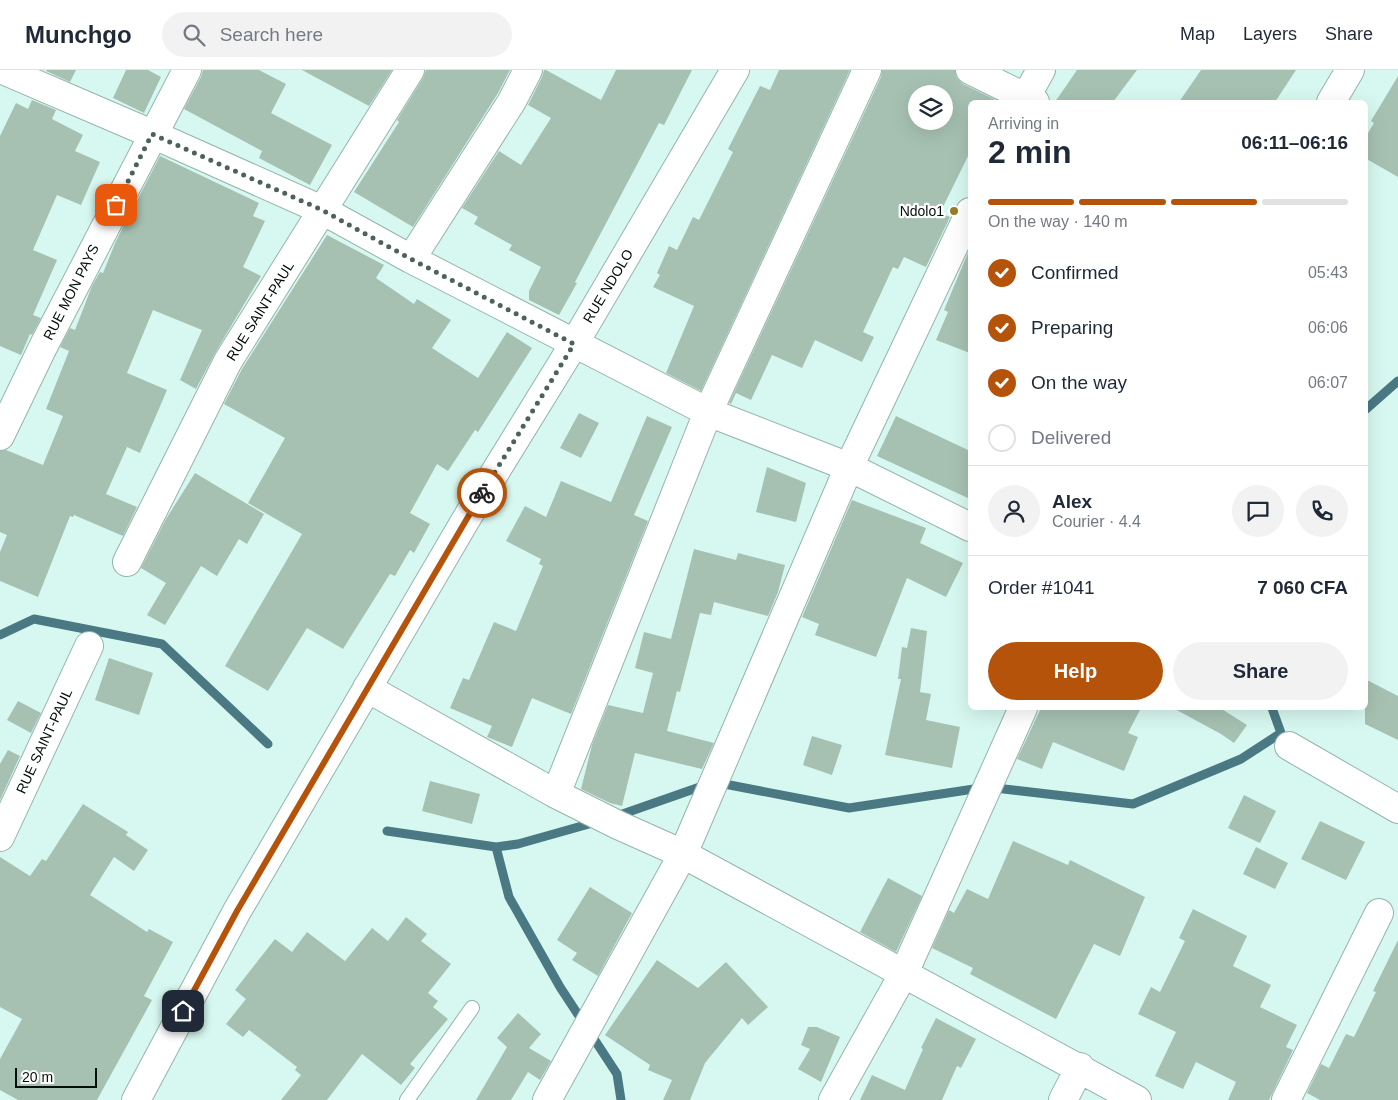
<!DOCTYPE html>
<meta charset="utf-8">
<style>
:root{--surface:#fff;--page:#f2f2f3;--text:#1f2937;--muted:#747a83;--line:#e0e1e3;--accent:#b45309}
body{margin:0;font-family:Arial,sans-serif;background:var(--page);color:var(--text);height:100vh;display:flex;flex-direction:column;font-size:19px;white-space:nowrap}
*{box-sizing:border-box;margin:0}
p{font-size:16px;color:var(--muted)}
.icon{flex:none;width:28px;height:28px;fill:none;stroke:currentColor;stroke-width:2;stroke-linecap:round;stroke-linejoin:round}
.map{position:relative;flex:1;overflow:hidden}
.details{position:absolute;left:968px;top:30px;width:400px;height:610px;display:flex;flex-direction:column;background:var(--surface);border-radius:8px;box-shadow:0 5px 20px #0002}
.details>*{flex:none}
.fabs{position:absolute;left:908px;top:15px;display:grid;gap:10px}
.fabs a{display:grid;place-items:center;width:45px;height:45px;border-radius:50%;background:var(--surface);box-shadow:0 5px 20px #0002;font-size:25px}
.scale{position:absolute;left:15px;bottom:12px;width:82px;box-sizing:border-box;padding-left:5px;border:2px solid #040f0c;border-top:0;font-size:14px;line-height:18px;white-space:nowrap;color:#040f0c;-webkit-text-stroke:4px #fff;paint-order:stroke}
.pin{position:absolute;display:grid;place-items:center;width:42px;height:42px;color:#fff;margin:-21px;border-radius:10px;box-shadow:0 2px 8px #0006}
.courier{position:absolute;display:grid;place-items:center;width:50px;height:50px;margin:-25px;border:4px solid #b45309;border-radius:50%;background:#fff;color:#222;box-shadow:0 1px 6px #0007}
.head em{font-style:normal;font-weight:800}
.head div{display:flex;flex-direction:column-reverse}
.head{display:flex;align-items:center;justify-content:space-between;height:85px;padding:0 20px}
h1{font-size:32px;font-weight:800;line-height:38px}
.bar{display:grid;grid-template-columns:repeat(4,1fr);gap:8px 5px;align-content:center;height:60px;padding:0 20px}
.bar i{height:6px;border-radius:4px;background:var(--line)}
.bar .active{background:var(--accent)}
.bar p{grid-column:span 4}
.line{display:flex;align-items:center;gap:12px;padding:0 20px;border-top:1px solid var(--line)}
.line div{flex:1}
.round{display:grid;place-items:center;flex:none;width:52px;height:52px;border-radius:26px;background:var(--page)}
ol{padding:0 20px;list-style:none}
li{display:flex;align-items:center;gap:15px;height:55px}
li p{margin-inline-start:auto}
li .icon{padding:5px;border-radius:50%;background:var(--accent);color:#fff;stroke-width:4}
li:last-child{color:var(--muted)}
li i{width:28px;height:28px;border:2px solid var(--line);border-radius:50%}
.button{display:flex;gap:10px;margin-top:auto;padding:10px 20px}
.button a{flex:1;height:58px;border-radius:30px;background:var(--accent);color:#fff;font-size:20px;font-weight:800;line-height:58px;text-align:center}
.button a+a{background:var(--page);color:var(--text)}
header{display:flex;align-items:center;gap:30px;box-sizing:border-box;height:70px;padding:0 25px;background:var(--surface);border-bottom:1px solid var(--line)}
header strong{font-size:24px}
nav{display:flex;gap:28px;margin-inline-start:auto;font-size:18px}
.search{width:350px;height:45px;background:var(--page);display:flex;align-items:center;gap:12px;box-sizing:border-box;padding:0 18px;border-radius:28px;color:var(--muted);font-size:19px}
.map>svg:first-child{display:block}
</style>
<header>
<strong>Munchgo</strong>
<div class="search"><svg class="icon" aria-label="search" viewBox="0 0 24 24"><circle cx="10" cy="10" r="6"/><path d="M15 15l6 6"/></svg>Search here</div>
<nav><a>Map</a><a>Layers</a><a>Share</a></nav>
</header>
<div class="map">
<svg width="1398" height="1030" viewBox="0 0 1398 1030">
<rect width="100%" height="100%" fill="#d7f8f0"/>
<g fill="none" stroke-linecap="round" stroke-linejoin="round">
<path stroke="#4a7984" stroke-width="9" d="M1365,340L1398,311
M0,565L34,549L162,574L268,674
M614,747L714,712L849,738L987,717L1133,734L1241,689L1281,663L1272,638
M387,761L496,777L518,774L596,752
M496,777L509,827L560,917L617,1004L621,1030"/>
</g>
<path fill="#a6c1b2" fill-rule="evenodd" d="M47,0H76L70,12L46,1Z
M126,0H148L161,7L144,43L113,28Z
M203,0H259L286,14L271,43L332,75L310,115L259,88L262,81L184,39L201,7Z
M302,0H392L369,36Z
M426,0H510L498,23L413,157L354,122L399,52L397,50L423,8Z
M544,0H546L601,30L616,0H692L664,55L659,53L575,212L577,213L559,245L529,230V221L541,197L509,180L512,175L474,154L478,147L462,138L499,81L521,95L551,48L528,35L542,7Z
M779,0H850L701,321L666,303L694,236L653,217L660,205L657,203L669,176L677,180L693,147L699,150L733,82L728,79L760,16L770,20Z
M882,0H955L957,8L963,14L996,30L994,32H970V82L940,143L950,147L926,197L904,187L898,199L893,197L863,262L874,267L862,292L815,270L802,298L772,285L751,330L736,323L731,334L729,333L881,7ZM916,24H944V51H916Z
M1077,0H1137L1113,32H1055Z
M1201,0H1296L1275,32H1179Z
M1398,6V107L1365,88V68L1374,53L1371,51Z
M32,30L56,40L52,49L83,65L75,81L100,92L81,135L57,125L33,180L57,190L33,245L41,248L32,265L30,264L21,285L0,276V66L16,33L28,39Z
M160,86L259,133L253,146L265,151L243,197L261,206L215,283L196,319L180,310L202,260L153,240L127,303L167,320L140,383L127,377L106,424L137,437L123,466L74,445L73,447L70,446L38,527L0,511V482L7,465L0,462V381L6,380L43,395L63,346L46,339L69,281L60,277L70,258L75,260L92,216L100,202L103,203L116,171Z
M327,165L384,195L376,208L414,234L417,229L451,250L432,278L478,308L507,262L532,278L478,362L475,360L448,401L437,394L410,443L430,454L414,483L410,480L395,506L390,504L343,579L307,558L268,621L225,596L302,464L248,433L285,368L224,334L242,299Z
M970,178V283L936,270L948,242L944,240Z
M579,343L599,353L581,388L560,378Z
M647,346L672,357L634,445L648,451L571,644L532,628L512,677L487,667L492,656L450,638L463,608L469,610L494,552L516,561L543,496L539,494L541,489L506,471L525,436L546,447L561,411L611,432Z
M896,346L970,381V429L877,386Z
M767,397L806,413L796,452L756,442Z
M195,403L264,444L247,474L239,469L217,506L201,496L165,555L147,545L166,513L141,498L166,449Z
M852,430L926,458L920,473L963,493L946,527L907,508L876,587L815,565L819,554L802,547Z
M694,479L736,490L738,483L785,495L778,522L768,546L714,532L711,545L700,543L680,622L677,621L667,661L714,673L702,699L635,683L622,736L610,733L581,719L592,675L608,635L643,643L653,603L635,598L644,562L671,569Z
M911,558L927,561L920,622L931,624L926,650L960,657L952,698L885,685L901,609H898L902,577L907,578Z
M109,588L153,603L139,645L95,630Z
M1365,609L1398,626V670L1365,654Z
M18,631L41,643L31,663L7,650Z
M1041,638H1141L1128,663L1138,667L1124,701L1053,672L1042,699L1017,689Z
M1173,638H1220L1247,655L1234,673L1221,664Z
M812,666L842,675L832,705L803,695Z
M8,680L20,686L0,730V694Z
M430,711L480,724L472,754L422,741Z
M1244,725L1276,741L1260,773L1228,758Z
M83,734L128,762L126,765L148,780L134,801L114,787L90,825L147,862L149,859L173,872L144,926L152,930L97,1030H18L0,1020V989L22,949L0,937V787L30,806L42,789L46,791Z
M1320,751L1365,772L1346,810L1301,789Z
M1013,771L1068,795L1070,790L1145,827L1120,886L1094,874L1056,949L970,904L973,898L932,878L949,840L954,843L967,819L988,829Z
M1256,777L1288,793L1275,819L1243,804Z
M888,808L922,826L896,882L860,862Z
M590,817L632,843L598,906L572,890L577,883L557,870Z
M1193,839L1247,866L1233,896L1271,915L1260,937L1297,955L1286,977L1293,980L1269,1030H1228L1236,1012L1196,992L1183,1019L1155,1006L1176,962L1138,944L1151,917L1160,922L1185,871L1179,868Z
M406,847L427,864L421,871L451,894L428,923L438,931L433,937L448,949L410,994L415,998L401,1015L362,984L327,1030H281L301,1005L295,1000L297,997L249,960L243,967L226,954L246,929L235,920L275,869L292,882L307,862L345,891L372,858L388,871Z
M1398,870V1030H1320L1307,1023L1321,994L1329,998L1346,964L1354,967L1376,922L1373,921Z
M657,890L698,918L726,892L768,937L748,955L742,948L705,993L690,1030H663L672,1010L648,1000L650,995L605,965Z
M518,943L541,964L529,978L551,991L540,1010L528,1002L511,1030H476L507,977L497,968Z
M936,948L976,969L961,998L957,996L942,1030H860L872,1005L905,1020L923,979L921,978Z
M808,957H817L840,967L821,1012L798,999L810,979L801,975Z"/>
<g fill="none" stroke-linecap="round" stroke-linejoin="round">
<defs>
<path id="lane" d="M407,1030L472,938"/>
<path id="street" d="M3,0L152,64L322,140L411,189L708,342L849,397L970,457
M970,0L1035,32
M1023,32L1041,0
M1331,32L1350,0
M411,189L512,31L528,0
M0,366L43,277L187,0
M127,492L228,291L410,0
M367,618L556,724L618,755L683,784L1137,1030
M1289,676L1398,739
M556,724L708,342L867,0
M0,767L89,576
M547,1030L683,784L849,397L970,142
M833,1030L904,903L1023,638
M1063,1030L1080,997
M1286,1030L1379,843"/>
<path id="primary" d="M136,1030L237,841L465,451L574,274L735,0"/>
</defs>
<use href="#lane" stroke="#94b4ac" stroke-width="16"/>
<use href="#street" stroke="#94b4ac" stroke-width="30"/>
<use href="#primary" stroke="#94b4ac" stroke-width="30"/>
<use href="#lane" stroke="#fff" stroke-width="14"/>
<use href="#street" stroke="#fff" stroke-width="28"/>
<use href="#primary" stroke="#fff" stroke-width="28"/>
</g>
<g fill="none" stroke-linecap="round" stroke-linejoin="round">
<path stroke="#4e615c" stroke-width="5" stroke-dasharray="0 9" d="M116,135L152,64L322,140L411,189L574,274L482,423"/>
<path stroke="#b45309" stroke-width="6" d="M183,941L237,841L482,423"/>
</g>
<circle fill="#9b7b25" stroke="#fff" stroke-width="2" cx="954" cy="141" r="5"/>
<g text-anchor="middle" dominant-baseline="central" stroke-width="4.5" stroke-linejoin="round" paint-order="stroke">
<g font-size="14" fill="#040f0c" stroke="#fff" text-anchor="end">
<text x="944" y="141">Ndolo1</text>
</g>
<g font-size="14" fill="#040f0c" stroke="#fff">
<text transform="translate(608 216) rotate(-59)">RUE NDOLO</text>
<text transform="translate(71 222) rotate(-63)">RUE MON PAYS</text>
<text transform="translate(260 241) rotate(-58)">RUE SAINT-PAUL</text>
<text transform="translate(44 671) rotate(-65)">RUE SAINT-PAUL</text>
</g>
</g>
</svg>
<div class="fabs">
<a><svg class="icon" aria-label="layers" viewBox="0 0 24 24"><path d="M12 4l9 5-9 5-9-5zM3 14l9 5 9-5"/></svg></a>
</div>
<div class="scale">20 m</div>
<div class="pin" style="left:116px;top:135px;background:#ea580c"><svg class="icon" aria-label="bag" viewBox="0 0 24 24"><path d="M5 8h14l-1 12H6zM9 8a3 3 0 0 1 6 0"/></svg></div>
<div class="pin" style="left:183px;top:941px;background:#1f2937"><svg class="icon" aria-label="home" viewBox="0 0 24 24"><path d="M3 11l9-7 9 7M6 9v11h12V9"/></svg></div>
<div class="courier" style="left:482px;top:423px"><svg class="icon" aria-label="bike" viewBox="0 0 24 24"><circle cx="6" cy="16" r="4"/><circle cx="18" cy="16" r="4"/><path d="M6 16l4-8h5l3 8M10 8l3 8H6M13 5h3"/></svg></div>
<section class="details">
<div class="head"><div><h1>2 min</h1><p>Arriving in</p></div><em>06:11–06:16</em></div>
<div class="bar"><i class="active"></i><i class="active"></i><i class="active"></i><i></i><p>On the way · 140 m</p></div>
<ol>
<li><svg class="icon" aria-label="check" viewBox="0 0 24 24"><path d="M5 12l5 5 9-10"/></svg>Confirmed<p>05:43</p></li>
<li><svg class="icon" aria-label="check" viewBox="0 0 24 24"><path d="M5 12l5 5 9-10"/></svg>Preparing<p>06:06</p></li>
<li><svg class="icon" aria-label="check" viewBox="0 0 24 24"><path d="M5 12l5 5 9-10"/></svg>On the way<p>06:07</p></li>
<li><i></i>Delivered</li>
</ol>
<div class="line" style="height:90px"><a class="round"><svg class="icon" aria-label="person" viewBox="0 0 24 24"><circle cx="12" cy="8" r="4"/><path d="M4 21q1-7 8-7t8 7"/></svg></a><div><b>Alex</b><p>Courier · 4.4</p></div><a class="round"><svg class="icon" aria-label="chat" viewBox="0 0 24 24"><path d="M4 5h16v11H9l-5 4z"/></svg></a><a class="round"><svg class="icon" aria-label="phone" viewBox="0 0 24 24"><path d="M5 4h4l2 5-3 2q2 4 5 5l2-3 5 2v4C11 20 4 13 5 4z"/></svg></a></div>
<div class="line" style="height:65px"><div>Order #1041</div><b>7 060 CFA</b></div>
<div class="button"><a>Help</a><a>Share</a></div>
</section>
</div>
